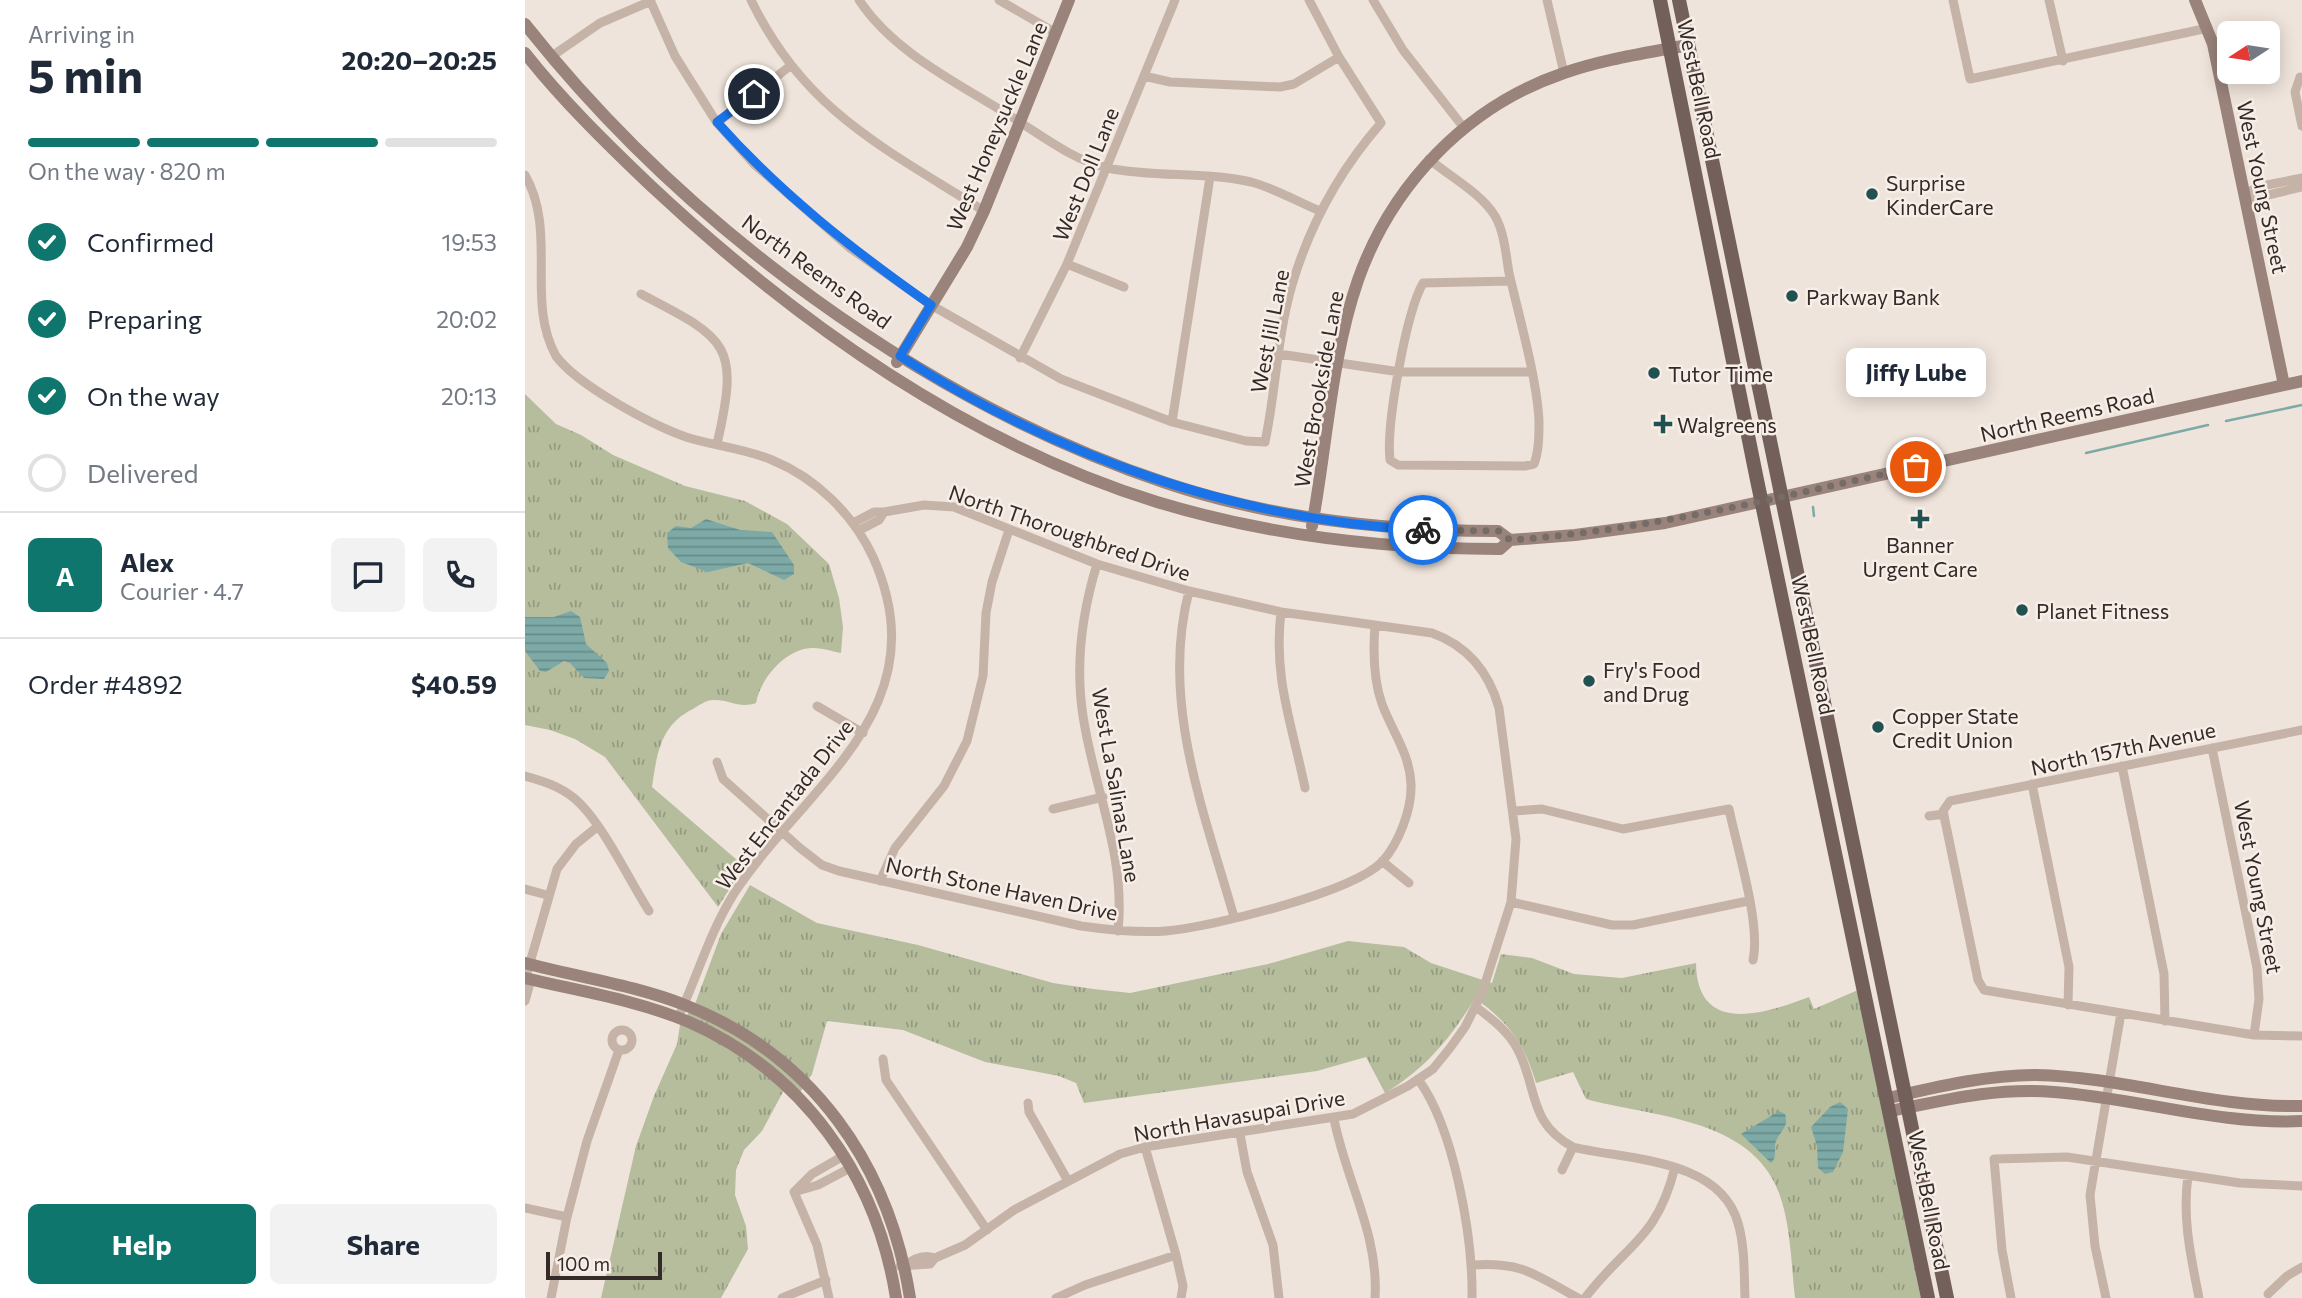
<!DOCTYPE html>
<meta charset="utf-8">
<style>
:root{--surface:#fff;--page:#f2f2f3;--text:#1f2937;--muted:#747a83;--line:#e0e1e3;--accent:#0f766e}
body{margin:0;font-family:Commissioner,sans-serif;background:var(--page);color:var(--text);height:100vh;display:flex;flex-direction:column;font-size:26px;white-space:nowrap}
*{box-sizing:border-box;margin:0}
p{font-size:23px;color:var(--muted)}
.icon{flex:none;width:38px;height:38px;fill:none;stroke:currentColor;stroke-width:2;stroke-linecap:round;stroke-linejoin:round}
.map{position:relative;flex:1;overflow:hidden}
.drawer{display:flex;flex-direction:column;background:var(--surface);width:525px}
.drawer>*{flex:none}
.needle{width:46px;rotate:258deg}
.fabs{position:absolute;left:1692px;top:21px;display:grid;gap:14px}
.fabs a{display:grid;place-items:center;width:63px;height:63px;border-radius:10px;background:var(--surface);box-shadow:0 4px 18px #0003;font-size:35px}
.scale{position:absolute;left:21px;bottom:18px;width:116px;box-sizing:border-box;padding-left:7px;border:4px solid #342a28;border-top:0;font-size:19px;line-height:24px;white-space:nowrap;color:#342a28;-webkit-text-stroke:5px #f7eee7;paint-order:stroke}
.pin{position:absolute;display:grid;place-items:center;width:60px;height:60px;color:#fff;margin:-30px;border:4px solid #fff;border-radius:50%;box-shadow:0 2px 7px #0007}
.courier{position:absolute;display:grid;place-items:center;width:70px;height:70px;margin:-35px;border:5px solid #1a73e8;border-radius:50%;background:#fff;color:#222;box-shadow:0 2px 9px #0007}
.bubble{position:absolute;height:49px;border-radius:10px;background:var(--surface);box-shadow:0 4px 18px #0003;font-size:23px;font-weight:700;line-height:49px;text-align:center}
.headline em{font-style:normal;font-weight:700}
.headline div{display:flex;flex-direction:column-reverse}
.headline{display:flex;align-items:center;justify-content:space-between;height:119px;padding:0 28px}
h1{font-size:46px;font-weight:700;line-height:52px}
.bar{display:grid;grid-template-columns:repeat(4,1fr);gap:10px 7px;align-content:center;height:84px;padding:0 28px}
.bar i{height:9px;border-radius:5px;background:var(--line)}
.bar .on{background:var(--accent)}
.bar p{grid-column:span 4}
.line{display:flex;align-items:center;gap:18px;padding:0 28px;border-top:2px solid var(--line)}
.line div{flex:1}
.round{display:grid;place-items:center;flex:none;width:74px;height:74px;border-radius:10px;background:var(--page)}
ol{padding:0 28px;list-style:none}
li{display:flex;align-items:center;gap:21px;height:77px}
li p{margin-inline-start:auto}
li .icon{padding:7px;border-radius:50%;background:var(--accent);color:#fff;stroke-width:4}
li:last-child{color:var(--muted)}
li i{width:38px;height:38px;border:4px solid var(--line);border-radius:50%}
.cta{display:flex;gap:14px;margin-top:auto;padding:14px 28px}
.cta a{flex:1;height:80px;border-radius:10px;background:var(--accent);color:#fff;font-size:28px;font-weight:700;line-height:80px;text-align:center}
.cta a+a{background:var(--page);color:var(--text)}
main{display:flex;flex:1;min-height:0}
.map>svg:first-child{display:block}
</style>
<main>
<section class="drawer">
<div class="headline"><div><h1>5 min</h1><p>Arriving in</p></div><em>20:20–20:25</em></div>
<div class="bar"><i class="on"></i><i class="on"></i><i class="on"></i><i></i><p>On the way · 820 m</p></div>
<ol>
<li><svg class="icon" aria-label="check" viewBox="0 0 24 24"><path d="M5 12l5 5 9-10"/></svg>Confirmed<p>19:53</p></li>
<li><svg class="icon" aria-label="check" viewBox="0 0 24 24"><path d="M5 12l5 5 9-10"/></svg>Preparing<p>20:02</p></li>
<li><svg class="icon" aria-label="check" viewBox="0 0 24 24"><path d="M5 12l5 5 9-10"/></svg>On the way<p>20:13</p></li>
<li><i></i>Delivered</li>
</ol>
<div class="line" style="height:126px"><b class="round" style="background:var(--accent);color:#fff">A</b><div><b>Alex</b><p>Courier · 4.7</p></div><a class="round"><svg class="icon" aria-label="chat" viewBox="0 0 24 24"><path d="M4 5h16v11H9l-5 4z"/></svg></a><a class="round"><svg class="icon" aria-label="phone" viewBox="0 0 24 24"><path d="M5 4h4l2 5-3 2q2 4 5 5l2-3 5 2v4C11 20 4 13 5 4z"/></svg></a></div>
<div class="line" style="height:91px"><div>Order #4892</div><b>$40.59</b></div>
<div class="cta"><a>Help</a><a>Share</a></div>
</section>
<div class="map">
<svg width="1777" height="1298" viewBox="0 0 1777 1298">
<defs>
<pattern id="grass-tufts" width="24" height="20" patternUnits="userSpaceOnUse" patternTransform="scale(1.75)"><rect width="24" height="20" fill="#b5bd9d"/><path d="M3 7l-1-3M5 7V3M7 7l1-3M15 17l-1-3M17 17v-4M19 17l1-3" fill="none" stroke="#949a80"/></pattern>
<pattern id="water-rules" width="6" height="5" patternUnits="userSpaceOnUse" patternTransform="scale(1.75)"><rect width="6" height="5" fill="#7daaa7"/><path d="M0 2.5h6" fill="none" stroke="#678b88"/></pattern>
</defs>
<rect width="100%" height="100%" fill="#efe4db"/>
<path fill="url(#grass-tufts)" d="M0,394L31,424L56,435L88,455L160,486L220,501L262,524L304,564L314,598L318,627L316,653C306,651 297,648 288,648C260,648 235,680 231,703C214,709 204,699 188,700C181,700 173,706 168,709C135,725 132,754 127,787L219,866L193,907L80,757L50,739L25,730L0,725Z
M225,885L292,923L393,945L528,983L568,989L605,993L743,964L823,941L879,947L906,963L967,983L976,954L1007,958L1049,974L1097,978L1171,963C1172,1036 1239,1014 1284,997L1289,1009L1333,990L1396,1298H1270C1266,1264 1266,1225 1254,1193C1226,1117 1126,1117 1061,1099L1048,1072L1011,1083C999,1043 984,1023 950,998C926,1038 900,1069 860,1093L841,1057L792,1071L559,1103L551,1083L534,1076L460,1062L378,1030L302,1021L287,1074L270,1100L259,1090L237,1131L219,1150L211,1170L210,1195L221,1226L223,1249L196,1298H76L111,1146L129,1096L152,1044L155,1025L170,1004L196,934Z"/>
<path fill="url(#water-rules)" d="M181,519L215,530L247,532L269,565V574L259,580L223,563L183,572L156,562L143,548L142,533L151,526L166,528Z
M46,611L55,617L61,644L82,663L84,671L79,679L59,678L45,663L39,661L21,672L15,671L0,651V617H29Z
M1315,1102L1323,1109L1318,1152L1308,1172L1300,1174L1293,1168L1292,1146L1286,1127L1305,1107Z
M1254,1111L1260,1114C1264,1127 1256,1130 1251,1141C1248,1150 1253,1156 1246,1163L1216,1134Z"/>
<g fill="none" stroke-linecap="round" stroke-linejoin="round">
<path stroke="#7daaa7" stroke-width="2.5" d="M1701,421L1777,405
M1561,453L1683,425
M1288,507L1289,516"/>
<path stroke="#c6b3a8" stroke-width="9" d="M125,0L150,56L192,123L229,164L325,248L406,305L536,379L647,422L721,441L740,442C751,391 752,336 767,285C785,224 815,170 856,123L814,57L784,0
M226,0C280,112 360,148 459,211
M334,0C369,53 433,83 485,116C515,134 548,161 583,168C630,178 679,171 726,182C749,188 773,202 795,211
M474,0L531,33
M848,0L878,50L939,128
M1022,0L1039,73
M1428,0L1445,79L1683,28
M1524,0L1538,61
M27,56L75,23L126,1
M619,76L645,82L755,87L769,84L814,57
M1775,77L1770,92L1777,126
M192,123L265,66
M904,159C924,176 956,193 970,216C979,231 981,255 984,273C994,316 1012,379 1014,421C1014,436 1014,451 1009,464L1000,466L873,465L865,460C861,425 881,313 898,283L986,281
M0,175C33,233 0,300 31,356C52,385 127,425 161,437C189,446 219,448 247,460C291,478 328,514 348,557C416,709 281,785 210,892C185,931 172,977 153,1018
M1719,195L1732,187L1777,178
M1719,195L1730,198L1777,187
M542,264L599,287
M116,294C203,339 215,344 192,444
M754,354L875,372H1005
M495,358L542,264L650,0
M647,422L685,177
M359,512L399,505L429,507L572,564L664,591L756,612L907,633C943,646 964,672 974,708L991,839L986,902L957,993L940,1027L925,1048L908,1069L883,1086L828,1114L620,1147L595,1154L489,1210L440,1245L410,1258L405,1264L375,1266
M328,523L349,512H359L354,520L333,531
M572,564C557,613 550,664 558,716C569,789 601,855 593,931
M664,591C635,702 679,811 709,917
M756,612C748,678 767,724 780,788
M292,706L338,733
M1777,730L1425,801L1418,811L1453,980L1459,990L1729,1035L1777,1036
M1687,748L1732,968L1734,999L1729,1035
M192,762L198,779L275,848L297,865L314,871L556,926C584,930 612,933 641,931C686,927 826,893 857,862C874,843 887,809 886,784C885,754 867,731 857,704C848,679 848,651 850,625
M1597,766L1639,974L1640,1021
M0,776C18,781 34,786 49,798C76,820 104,880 124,911
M1507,784L1544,967L1543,1005
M528,809L578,797
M989,811L1017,809L1098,829L1204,809C1212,848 1236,924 1228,960
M1404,816L1419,814
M857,861L884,883
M355,881L370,848L419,786L442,741L458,676L461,613L467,582L484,530
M0,889L22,895
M986,902L1087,925H1108L1223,901
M0,980L32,869L51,844L72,827
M0,1001L4,987L2,978
M951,1007C967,1019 984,1032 993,1050C1013,1089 1003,1123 1048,1147C1102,1160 1195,1158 1213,1223C1220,1247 1219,1273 1220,1298
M87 1040a10 10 0 1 1 20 0a10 10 0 1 1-20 0Z
M358,1059L361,1080L462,1230
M893,1079C929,1128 948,1237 947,1298
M503,1103L504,1112L543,1181
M809,1119C821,1181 854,1234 850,1298
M715,1134L722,1172L748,1245L754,1298
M620,1147L651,1255L658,1286L656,1298
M1037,1170L1048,1147
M1663,1176C1657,1218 1666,1257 1674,1298
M270,1191L287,1174L320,1155
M269,1192L292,1245L304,1298
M269,1192L293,1185L327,1167
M0,1208L42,1217
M948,1265C999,1262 1010,1275 1053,1298
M380,1266C389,1258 399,1254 410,1258
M1743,1294L1762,1276L1777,1267
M26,1298L42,1217L62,1141L94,1050
M257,1298L301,1280
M531,1298L560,1285L651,1255
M1060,1298C1101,1244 1132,1240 1150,1167
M1486,1298L1477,1250L1469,1159L1542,1157L1715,1183L1777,1186
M1581,1298L1570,1246L1565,1195L1596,1013"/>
<path stroke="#99837a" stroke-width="12" d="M1670,0L1688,44L1759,385
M0,24C159,225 398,402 641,483C748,519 862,531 973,531L985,540
M0,53C37,100 81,143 125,185C269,320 442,443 632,502C744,536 859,549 975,549L985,540L1050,535L1140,523L1777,381
M372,362L442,247L459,211L544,0
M787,526C802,445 806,358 833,280C867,184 942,106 1039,73C1079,59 1122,53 1163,45
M0,963C53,977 109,985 160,1005C288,1055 364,1165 385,1298
M0,978C54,991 112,1000 164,1022C278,1072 352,1176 371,1298
M1363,1098C1412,1087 1460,1075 1511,1075C1600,1077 1685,1108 1777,1106
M1366,1111C1420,1100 1473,1087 1529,1092C1612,1098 1693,1125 1777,1121"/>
<path stroke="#74605a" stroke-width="14" d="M1135,0L1232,480L1403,1298
M1154,0L1422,1298"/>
</g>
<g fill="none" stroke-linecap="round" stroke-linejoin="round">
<path stroke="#756b67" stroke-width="7" stroke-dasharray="0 12.6" d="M898,530L974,531L985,540C1126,530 1254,497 1391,467"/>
<path stroke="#1a73e8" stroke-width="9" d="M229,94L192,122C256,194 328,250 406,305L375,356C532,457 712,520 898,530"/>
</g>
<g fill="#215150" stroke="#f7eee7" stroke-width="2.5">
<circle cx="1347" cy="194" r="7"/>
<circle cx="1267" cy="296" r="7"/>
<circle cx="1129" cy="373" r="7"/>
<path d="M1134.5 413.5h7v7h7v7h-7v7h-7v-7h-7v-7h7z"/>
<path d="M1391.5 508.5h7v7h7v7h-7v7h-7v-7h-7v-7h7z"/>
<circle cx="1497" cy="610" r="7"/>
<circle cx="1064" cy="681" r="7"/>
<circle cx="1353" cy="727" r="7"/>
</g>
<g text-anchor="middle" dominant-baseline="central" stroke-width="5" stroke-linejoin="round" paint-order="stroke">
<g font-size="21" fill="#342a28" stroke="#f7eee7">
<text transform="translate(1175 89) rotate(78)">West Bell Road</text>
<text transform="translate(471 126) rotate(-67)">West Honeysuckle Lane</text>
<text transform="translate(560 174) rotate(-68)">West Doll Lane</text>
<text transform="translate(1738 187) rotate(78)">West Young Street</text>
<text transform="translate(292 271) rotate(36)">North Reems Road</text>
<text transform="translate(744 331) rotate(-79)">West Jill Lane</text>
<text transform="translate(793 389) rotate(-80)">West Brookside Lane</text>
<text transform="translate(1542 414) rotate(-13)">North Reems Road</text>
<text transform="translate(545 532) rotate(19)">North Thoroughbred Drive</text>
<text transform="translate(1289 645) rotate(78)">West Bell Road</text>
<text transform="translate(1598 748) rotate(-12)">North 157th Avenue</text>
<text transform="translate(592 785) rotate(80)">West La Salinas Lane</text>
<text transform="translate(259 804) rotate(-52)">West Encantada Drive</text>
<text transform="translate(1734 887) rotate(79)">West Young Street</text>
<text transform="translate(477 888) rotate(12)">North Stone Haven Drive</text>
<text transform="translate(714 1115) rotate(-10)">North Havasupai Drive</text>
<text transform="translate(1405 1200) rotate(79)">West Bell Road</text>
</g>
<g font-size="21" fill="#342a28" stroke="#f7eee7" text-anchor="start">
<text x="1361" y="182">Surprise<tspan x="1361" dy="24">KinderCare</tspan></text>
<text x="1281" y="296">Parkway Bank</text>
<text x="1143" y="373">Tutor Time</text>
<text x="1152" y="424">Walgreens</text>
<text x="1395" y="544" text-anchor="middle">Banner<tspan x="1395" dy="24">Urgent Care</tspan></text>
<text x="1511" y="610">Planet Fitness</text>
<text x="1078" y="669">Fry's Food<tspan x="1078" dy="24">and Drug</tspan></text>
<text x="1367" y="715">Copper State<tspan x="1367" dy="24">Credit Union</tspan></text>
</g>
</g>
</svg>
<div class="fabs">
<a><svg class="needle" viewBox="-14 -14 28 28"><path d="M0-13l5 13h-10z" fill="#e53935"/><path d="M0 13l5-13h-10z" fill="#747a83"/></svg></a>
</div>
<div class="scale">100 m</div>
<div class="pin" style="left:1391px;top:467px;background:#ea580c"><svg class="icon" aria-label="bag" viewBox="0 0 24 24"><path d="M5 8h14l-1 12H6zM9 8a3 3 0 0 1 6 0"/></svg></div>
<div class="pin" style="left:229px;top:94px;background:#1f2937"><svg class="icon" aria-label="home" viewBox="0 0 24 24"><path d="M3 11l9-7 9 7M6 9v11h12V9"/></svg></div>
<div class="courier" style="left:898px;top:530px"><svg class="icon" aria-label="bike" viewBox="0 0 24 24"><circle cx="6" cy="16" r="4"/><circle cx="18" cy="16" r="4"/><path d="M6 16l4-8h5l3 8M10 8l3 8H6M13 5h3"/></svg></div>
<div class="bubble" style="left:1321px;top:348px;width:140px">Jiffy Lube</div>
</div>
</main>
